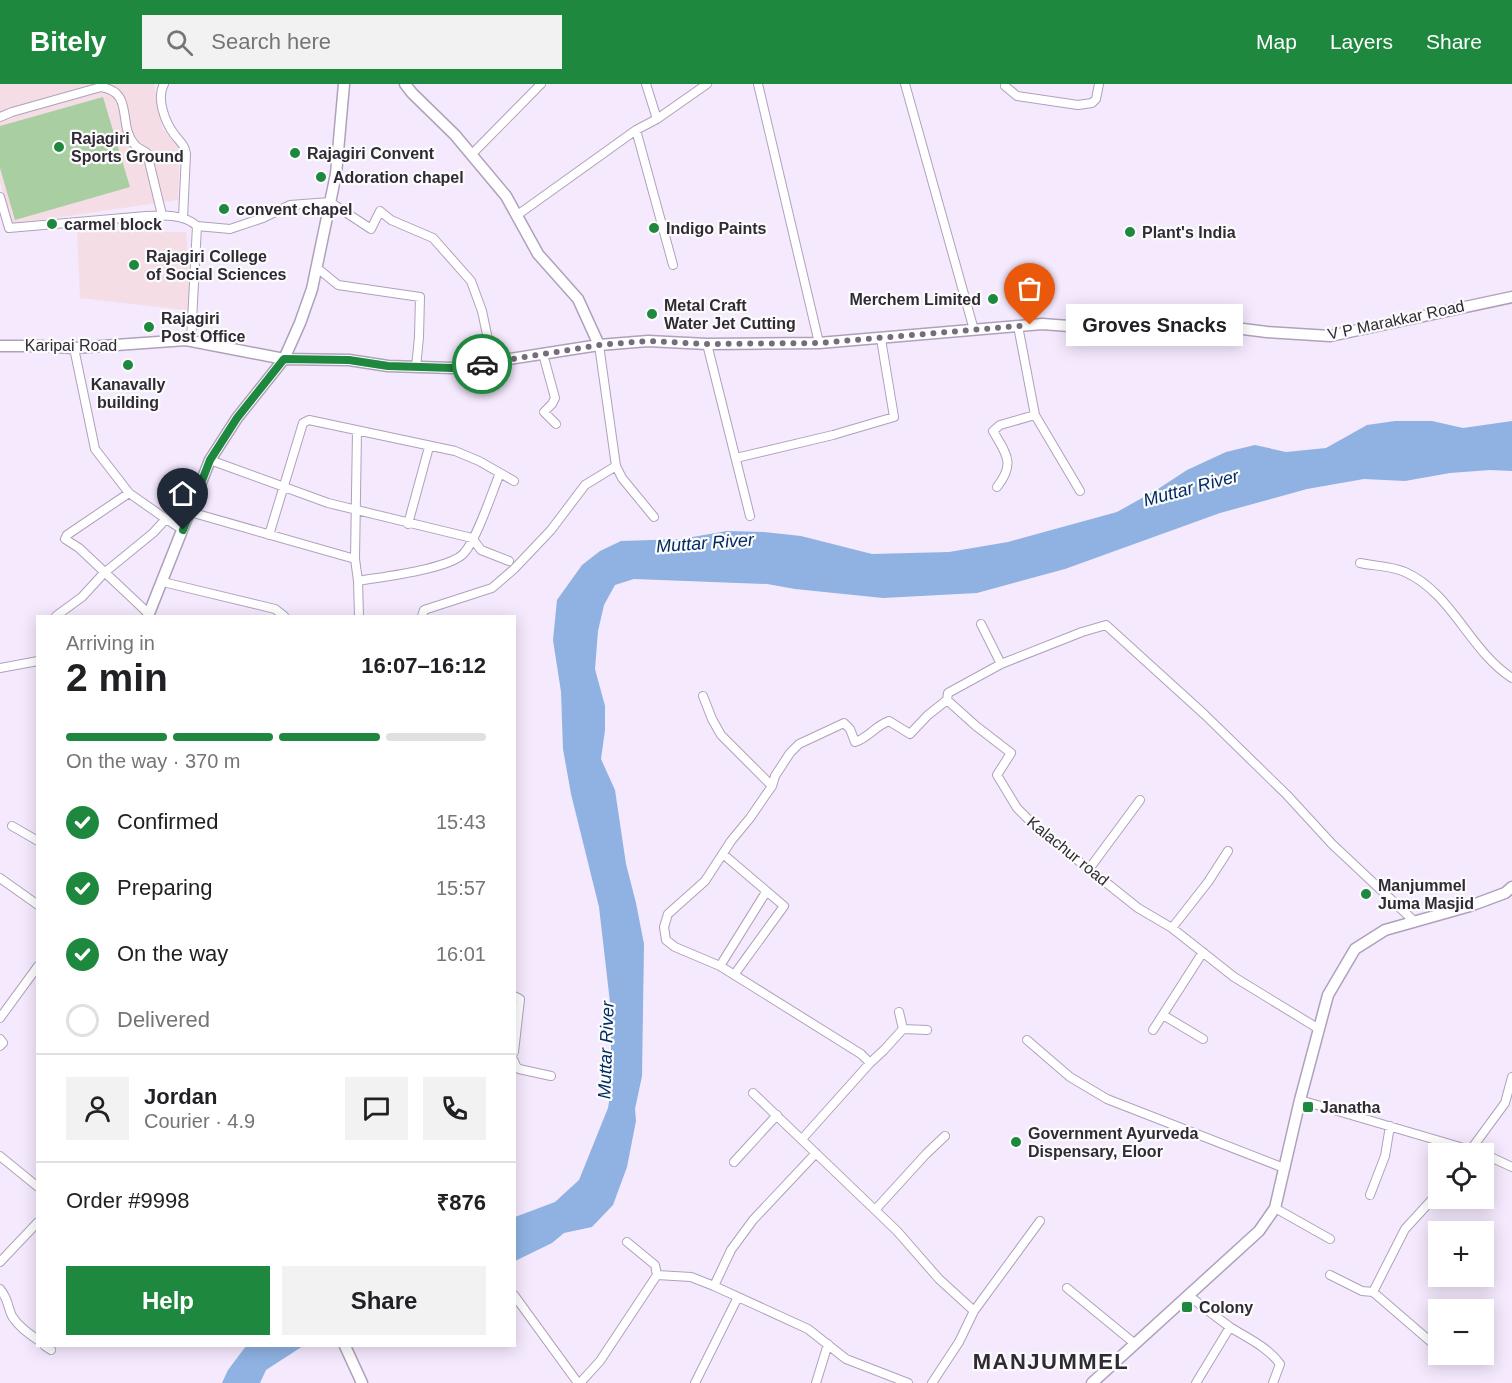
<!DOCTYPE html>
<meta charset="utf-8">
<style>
:root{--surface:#fff;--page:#f2f2f2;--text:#202124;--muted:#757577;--line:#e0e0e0;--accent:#1e883f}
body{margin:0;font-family:Helvetica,sans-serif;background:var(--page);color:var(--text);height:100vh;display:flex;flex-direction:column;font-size:22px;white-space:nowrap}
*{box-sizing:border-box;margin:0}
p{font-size:20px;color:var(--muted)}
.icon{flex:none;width:33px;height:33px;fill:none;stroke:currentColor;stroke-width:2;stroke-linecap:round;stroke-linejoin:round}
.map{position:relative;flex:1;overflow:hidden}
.details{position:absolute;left:36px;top:531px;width:480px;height:732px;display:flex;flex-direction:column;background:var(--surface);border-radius:0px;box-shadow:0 3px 15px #0003}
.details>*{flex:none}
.fabs{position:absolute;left:1428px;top:1059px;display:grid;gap:12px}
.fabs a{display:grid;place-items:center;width:66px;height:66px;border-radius:0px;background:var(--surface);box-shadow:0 3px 15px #0003;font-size:30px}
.pin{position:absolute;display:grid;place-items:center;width:51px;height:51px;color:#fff;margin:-62px -26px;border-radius:50% 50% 50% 0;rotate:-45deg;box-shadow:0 0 6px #0007}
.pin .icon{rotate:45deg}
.courier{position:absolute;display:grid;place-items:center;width:60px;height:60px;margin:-30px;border:4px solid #1e883f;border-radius:50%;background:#fff;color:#222;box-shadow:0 2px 8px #0007}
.bubble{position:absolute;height:42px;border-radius:0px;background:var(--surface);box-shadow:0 3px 15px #0003;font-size:20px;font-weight:700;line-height:42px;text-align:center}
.summary em{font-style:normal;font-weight:700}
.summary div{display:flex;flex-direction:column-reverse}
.summary{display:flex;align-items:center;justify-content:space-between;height:102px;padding:0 30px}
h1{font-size:39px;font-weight:700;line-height:45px}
.bar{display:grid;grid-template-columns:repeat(4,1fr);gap:9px 6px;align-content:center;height:72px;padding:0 30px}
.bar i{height:8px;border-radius:4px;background:var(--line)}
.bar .active{background:var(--accent)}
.bar p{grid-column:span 4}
.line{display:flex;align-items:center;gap:15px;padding:0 30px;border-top:2px solid var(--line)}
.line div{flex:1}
.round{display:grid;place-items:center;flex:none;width:63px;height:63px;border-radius:0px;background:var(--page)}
ol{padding:0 30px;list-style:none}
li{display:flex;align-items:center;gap:18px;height:66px}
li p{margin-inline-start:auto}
li .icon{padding:6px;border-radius:50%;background:var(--accent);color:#fff;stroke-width:4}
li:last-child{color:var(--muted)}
li i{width:33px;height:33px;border:3px solid var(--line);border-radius:50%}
.button{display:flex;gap:12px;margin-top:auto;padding:12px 30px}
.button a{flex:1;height:69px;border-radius:0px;background:var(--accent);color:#fff;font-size:24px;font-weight:700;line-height:69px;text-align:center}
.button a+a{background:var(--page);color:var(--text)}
header{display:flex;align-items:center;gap:36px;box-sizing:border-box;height:84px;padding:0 30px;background:var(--accent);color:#fff}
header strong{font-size:28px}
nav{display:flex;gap:33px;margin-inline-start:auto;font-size:21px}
.search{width:420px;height:54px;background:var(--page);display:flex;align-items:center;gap:15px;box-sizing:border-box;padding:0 21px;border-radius:0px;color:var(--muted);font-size:22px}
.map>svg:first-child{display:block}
</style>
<header>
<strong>Bitely</strong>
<div class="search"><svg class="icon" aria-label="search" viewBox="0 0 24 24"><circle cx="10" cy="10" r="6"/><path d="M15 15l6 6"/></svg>Search here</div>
<nav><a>Map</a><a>Layers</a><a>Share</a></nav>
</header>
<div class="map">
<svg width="1512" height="1299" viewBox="0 0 1512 1299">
<rect width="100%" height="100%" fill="#f5e9fe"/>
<path fill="#f5dde6" d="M0,0H154L162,44L180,66L178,116L13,140L0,99Z
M77,147L186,148L193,227L80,214Z"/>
<path fill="#a9cea1" d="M103,13L130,103L15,136L0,84V42Z"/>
<path fill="#8fb2e2" d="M1395,337H1432L1463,344L1512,337V387L1490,386L1450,389L1405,397L1364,395L1307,405L1220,429L1065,485L977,509L883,514L795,505L767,500L634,495L615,501L604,521L598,547L595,585L605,622V646L601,675L615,706L626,780L636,819L644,860L642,992L635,1025L636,1037L627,1083L613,1121L592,1143L564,1149L552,1159L515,1177V1133L555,1118L579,1096L608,1024L611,1006V927L599,823L571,710L563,665L561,608L553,556L557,516L582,481L600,467L621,457L681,455L727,447L764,448L801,452L872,470L949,468L1008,458L1117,428L1158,405L1187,386L1226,368L1255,361L1286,368L1326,364L1367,341Z
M246,1262H303L266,1286L260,1299H222L228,1286Z"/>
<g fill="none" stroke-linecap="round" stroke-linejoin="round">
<defs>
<path id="street" d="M164,0C156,14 165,38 174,50C180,58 185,61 186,70L183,134
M758,0L819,259
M905,0L974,246
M1005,2L1017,12L1078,21L1092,19L1096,15L1099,0
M0,33L12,28L101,3C135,8 117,42 135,61C137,64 143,66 147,69L162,131
M657,35L707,0
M636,46L673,181
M472,70L541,0
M0,113L9,144L146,132C163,131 184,130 197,142L191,256
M516,132L636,46L657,35L646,0
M197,142L230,145L263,134L290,121L330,118L371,145L380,127L391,136L433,154L471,197L482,227L493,279
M316,183L338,201L420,213L419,253L416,283
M1018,242L1035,331L1080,407
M707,260L750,432
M599,261L616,382L622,394L654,433
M543,270L555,314L552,320L544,328L556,340
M357,347L355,475L358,497L359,532
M736,374L833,351L894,333L881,255
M210,376L328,419L472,454L481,466L509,477
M997,403C1016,379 1006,370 993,347L1000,341L1035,331
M129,409L67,451L65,455L79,464L149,530
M190,428L355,475
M166,435L183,446
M408,440L429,363
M269,451L303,339L309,336L455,367L479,377L514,397
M1360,479C1374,482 1392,482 1405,488C1452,509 1469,566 1512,594
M358,497C380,493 451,485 464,469C477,455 492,408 500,389
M163,498L275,525L284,532
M56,532L82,513L104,489L153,449L166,435L129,409L95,365L74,264
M422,532L424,526L492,504L514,485L551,446L585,401L616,382
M981,540L1001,580
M0,584L38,577
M703,612L712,635L721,651L772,702
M12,742L38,757
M723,770L784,822L734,891
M1089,785L1140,716
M0,794L38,821
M1172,844L1208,798L1228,767
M720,882L766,808
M514,912L520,915L514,968
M899,928L903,945
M1163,931L1203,955
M0,934L38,882
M1319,945L1234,893L1172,844L1138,824L1089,785L1038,745L1017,724L997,691L1011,669L976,642L947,616L948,609L1001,580L1082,548L1106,541L1204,630L1287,711L1332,760L1415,838
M927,946L903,945L884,966L870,979L861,970L720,882L675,863L666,856L664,843L668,830L705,797L731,757L750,734L772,702L775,692L790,669L799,660L844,639L850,645L855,658C868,654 875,642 889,637L910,650L928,631L947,616
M1153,946L1203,868
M0,955L3,959L0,962
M1027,956L1070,993L1107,1015L1284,1084
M514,977L516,982L519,985L551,992
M753,1009L897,1147L939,1195L974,1227
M1300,1016L1467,1065L1472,1064L1483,1070
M802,1055L870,979
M1472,1064L1505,1019L1512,993
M1484,1070L1512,1083
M0,1072L38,1103
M734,1078L777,1031
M1370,1111L1385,1072L1390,1042
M1275,1124L1330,1155
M875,1126L926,1070L945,1052
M0,1178L38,1138
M657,1191L691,1193L714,1202L808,1245L846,1275L908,1299
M1330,1191L1362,1207L1373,1208L1438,1264
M714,1202L731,1166L753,1136L816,1069
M1067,1204L1134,1259
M0,1205C9,1216 7,1222 12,1232C18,1242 28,1249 38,1256
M1373,1208L1405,1145L1438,1109
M514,1211L578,1299
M1188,1211C1202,1222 1216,1233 1230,1243C1247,1254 1268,1263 1280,1280L1273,1299
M45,1262L51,1266
M1447,1270L1453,1276
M580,1299L600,1277L657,1191L655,1181L627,1158
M695,1299L738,1213
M816,1299L828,1260
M932,1299L959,1258L974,1227L1040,1137
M1196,1299L1230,1243"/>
<path id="secondary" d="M405,0L412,9L455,51L506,112L538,170L578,215L599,261
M0,262H40L74,264L186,256L284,275L349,276L388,282L452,284L599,261L648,257L707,260L819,259L1042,240L1137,247L1219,242L1267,248L1330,252L1512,213
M148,532L210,376L237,334L284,275L300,239L312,205L336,90L344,0
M345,1262L362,1299
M1092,1299L1259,1147L1275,1124L1300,1016L1328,911L1355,865L1385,846L1470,822L1505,809L1512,803"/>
</defs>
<use href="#street" stroke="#afa1bb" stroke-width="10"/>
<use href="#secondary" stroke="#afa1bb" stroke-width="13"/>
<use href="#street" stroke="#fff" stroke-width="8"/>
<use href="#secondary" stroke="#fff" stroke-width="10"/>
</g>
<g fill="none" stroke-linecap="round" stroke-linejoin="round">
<path stroke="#756d7b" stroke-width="6" stroke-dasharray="0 10.8" d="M482,280L599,261L648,257L707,260L819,259L1030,241"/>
<path stroke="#1e883f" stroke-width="8" d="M183,446L210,376L237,334L284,275L349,276L388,282L453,284L482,280"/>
</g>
<g fill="#1e883f" stroke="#fbfbfb" stroke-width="2">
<circle cx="59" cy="63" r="6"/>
<circle cx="295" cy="69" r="6"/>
<circle cx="321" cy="93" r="6"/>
<circle cx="224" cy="125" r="6"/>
<circle cx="52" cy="140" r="6"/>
<circle cx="654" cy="144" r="6"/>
<circle cx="1130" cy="148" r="6"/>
<circle cx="134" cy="181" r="6"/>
<circle cx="993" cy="215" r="6"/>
<circle cx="652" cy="230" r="6"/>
<circle cx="149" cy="243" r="6"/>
<circle cx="128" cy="281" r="6"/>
<circle cx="1366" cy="810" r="6"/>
<rect x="1302" y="1017" width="12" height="12" rx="3"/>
<circle cx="1016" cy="1058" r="6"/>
<rect x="1181" y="1217" width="12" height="12" rx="3"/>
</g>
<g text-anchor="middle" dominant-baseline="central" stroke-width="4.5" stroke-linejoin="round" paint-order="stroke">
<g font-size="16" font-weight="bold" fill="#302a34" stroke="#fbfbfb" text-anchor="start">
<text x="71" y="54">Rajagiri<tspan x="71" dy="18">Sports Ground</tspan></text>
<text x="307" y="69">Rajagiri Convent</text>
<text x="333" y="93">Adoration chapel</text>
<text x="236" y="125">convent chapel</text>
<text x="64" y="140">carmel block</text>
<text x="666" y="144">Indigo Paints</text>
<text x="1142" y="148">Plant's India</text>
<text x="146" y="172">Rajagiri College<tspan x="146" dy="18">of Social Sciences</tspan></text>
<text x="981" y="215" text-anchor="end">Merchem Limited</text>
<text x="664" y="221">Metal Craft<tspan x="664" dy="18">Water Jet Cutting</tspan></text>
<text x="161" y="234">Rajagiri<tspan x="161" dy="18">Post Office</tspan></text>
<text x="128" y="300" text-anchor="middle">Kanavally<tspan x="128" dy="18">building</tspan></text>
<text x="1378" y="801">Manjummel<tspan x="1378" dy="18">Juma Masjid</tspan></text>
<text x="1320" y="1023">Janatha</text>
<text x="1028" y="1049">Government Ayurveda<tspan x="1028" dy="18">Dispensary, Eloor</tspan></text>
<text x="1199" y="1223">Colony</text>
</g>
<g font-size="16" fill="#302a34" stroke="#fbfbfb">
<text transform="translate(1396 236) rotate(-12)">V P Marakkar Road</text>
<text x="71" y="261">Karipai Road</text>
<text transform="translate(1068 767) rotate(39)">Kalachur road</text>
</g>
<g font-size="18" font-style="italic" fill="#002b63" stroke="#fbfbfb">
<text transform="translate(1191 404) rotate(-15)">Muttar River</text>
<text transform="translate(705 459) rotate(-4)">Muttar River</text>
<text transform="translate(606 966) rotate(-88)">Muttar River</text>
</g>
<g font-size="22" font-weight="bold" letter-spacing="1.5" fill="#302a34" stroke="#fbfbfb">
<text x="1051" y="1277">MANJUMMEL</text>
</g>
</g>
</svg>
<div class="fabs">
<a><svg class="icon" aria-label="locate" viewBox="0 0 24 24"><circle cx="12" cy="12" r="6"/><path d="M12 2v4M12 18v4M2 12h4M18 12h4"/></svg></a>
<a>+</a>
<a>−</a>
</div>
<div class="pin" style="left:1030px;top:241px;background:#ea580c"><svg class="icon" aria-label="bag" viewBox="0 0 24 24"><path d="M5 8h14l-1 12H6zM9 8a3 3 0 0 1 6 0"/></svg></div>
<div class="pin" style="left:183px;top:446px;background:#1f2937"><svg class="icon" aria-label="home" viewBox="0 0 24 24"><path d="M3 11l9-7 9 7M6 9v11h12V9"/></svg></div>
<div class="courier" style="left:482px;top:280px"><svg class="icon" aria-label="car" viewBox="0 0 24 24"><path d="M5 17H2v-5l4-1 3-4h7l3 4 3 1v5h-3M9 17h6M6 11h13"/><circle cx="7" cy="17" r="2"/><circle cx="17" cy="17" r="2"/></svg></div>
<div class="bubble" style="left:1066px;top:220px;width:177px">Groves Snacks</div>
<section class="details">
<div class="summary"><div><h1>2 min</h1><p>Arriving in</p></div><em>16:07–16:12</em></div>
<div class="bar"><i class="active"></i><i class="active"></i><i class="active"></i><i></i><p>On the way · 370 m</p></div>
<ol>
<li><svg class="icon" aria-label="check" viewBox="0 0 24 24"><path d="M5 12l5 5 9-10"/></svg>Confirmed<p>15:43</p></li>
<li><svg class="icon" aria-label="check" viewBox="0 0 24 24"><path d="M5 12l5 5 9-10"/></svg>Preparing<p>15:57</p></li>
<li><svg class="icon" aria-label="check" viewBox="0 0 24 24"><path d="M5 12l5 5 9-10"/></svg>On the way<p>16:01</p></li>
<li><i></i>Delivered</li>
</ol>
<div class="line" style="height:108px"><a class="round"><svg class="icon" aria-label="person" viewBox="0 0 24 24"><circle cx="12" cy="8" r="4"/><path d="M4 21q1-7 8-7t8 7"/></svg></a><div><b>Jordan</b><p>Courier · 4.9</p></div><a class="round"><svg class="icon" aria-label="chat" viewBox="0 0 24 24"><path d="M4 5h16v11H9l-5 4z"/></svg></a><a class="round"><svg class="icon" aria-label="phone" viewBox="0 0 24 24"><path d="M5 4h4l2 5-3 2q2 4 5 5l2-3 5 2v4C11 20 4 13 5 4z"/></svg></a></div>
<div class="line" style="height:78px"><div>Order #9998</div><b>₹876</b></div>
<div class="button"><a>Help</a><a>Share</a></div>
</section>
</div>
